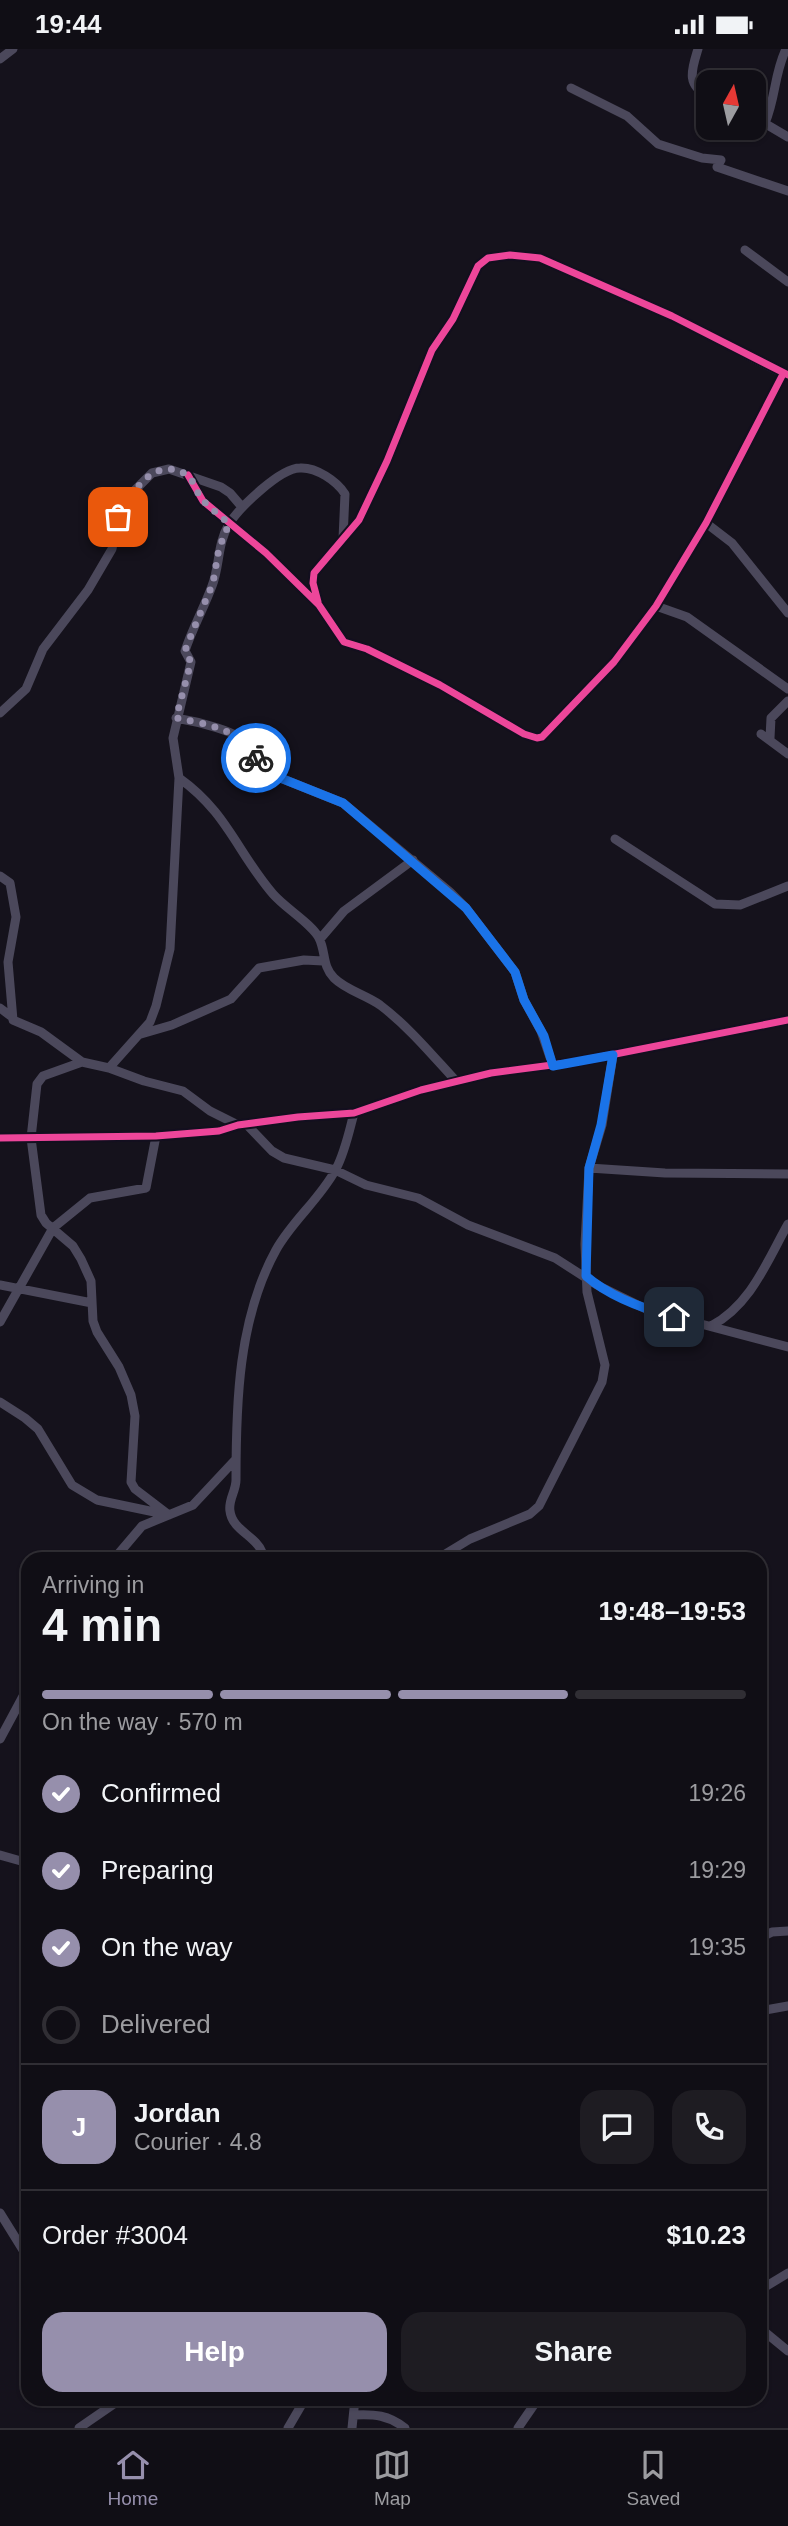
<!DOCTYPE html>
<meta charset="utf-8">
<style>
:root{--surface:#100e15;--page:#1e1c22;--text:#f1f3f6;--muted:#9c9ca0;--line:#302e34;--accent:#968fac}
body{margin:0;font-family:Helvetica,sans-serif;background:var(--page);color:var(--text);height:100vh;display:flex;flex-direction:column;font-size:26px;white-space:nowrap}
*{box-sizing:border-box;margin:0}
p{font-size:23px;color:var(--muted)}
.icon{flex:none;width:38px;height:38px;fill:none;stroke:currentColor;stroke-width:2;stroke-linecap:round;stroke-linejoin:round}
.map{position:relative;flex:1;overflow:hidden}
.drawer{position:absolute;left:21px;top:1503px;width:746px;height:854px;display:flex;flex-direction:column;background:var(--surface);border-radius:21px;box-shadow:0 2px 5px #0004,0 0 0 2px var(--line)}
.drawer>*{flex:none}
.needle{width:46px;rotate:8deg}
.fabs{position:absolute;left:696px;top:21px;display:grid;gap:14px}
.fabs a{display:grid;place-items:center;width:70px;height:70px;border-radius:14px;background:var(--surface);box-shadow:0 2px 5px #0004,0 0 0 2px var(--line);font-size:35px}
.pin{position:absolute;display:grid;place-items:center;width:60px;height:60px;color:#fff;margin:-30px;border-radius:14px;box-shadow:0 4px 10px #0006}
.courier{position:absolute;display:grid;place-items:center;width:70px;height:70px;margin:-35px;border:5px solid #1a73e8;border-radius:50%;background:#fff;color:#222;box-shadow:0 2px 9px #0007}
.summary em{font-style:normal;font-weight:700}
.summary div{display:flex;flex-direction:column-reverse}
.summary{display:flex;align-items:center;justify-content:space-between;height:119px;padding:0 21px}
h1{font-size:46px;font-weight:700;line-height:52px}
.bar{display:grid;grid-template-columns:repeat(4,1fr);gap:10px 7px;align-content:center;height:84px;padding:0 21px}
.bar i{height:9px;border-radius:5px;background:var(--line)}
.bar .selected{background:var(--accent)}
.bar p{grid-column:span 4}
.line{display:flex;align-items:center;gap:18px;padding:0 21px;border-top:2px solid var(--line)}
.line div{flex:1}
.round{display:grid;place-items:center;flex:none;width:74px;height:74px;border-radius:21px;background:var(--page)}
ol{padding:0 21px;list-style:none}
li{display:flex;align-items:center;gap:21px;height:77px}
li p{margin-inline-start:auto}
li .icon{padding:7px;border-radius:50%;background:var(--accent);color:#fff;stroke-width:4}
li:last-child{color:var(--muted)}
li i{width:38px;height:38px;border:4px solid var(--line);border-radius:50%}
.cta{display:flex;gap:14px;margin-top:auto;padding:14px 21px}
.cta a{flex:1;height:80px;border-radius:21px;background:var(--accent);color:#fff;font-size:28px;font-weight:700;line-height:80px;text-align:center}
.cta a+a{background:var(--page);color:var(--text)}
.status{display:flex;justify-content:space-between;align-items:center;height:49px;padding:0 35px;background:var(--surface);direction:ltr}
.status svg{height:19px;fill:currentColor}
.menu{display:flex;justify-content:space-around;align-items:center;height:98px;border-top:2px solid var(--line);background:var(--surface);font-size:19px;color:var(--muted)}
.menu a{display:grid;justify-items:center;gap:4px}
.menu .selected{color:var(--accent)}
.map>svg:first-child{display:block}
</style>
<div class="status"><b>19:44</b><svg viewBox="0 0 49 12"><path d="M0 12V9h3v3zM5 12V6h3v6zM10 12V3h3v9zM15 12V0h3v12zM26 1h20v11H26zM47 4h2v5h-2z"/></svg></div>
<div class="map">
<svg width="788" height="2379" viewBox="0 0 788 2379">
<rect width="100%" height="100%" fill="#15121c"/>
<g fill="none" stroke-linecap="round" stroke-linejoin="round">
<path stroke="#4b485b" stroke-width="9" d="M698,0C692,20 685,36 709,47
M0,10L13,0
M571,39L627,67L658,95L702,109L721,111L717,118L788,142
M754,68L788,88
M765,74C776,48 774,25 786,0
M745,201L788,233
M188,426L203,452L266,504L319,556L344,593L367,600L440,636L524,685L537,689L542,688L614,613L656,557L706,474L783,325
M706,474L732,494L788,564
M318,555L313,534L314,524L359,471L387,412L432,301L453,270L478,217L488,209L510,206L540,209L672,267L786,326
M656,557L687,568L788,640
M0,664L26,640L43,600L88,541L112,500L118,468L132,444L152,424L169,420L221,438L230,444L242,458
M176,669C194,672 240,682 250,697C256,704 258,714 263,722L343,754L450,843L466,859L515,923L524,951L541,982L553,1017
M761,685L788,705
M770,689L771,669L788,652
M179,729C227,763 237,803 273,845C285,859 312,875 319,889C326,903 322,917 334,929C346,941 366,946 380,956C408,977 432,1006 456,1032
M615,790L715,855L740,856L788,837
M0,827L10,834L16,868L8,913L13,971L41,983L82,1013L109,1019L144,1032L183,1042L210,1062L238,1076
M320,890L344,862L413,811
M0,959L12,968
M141,985L172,976L231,950L259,919L304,911L323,912
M82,1013L43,1027L37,1035L31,1089L41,1166L46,1174L73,1197L81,1210L91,1232L93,1272L97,1283L119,1318L131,1346L135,1367L131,1433L135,1440L169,1466
M109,1019L150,973L156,957L170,900L179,729L173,689L191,613L185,602C192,580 204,559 212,537C220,517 217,495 229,475C239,459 280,419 300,419C316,418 337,432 345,445L343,490
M246,1075L272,1102L284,1109L335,1121L366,1136L418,1149L468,1176L555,1209L597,1236L648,1261L788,1298
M0,1089L156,1087L219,1082L238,1076L298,1068L354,1064L421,1041L491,1024L575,1013L788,971
M589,1119L665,1124L788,1125
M0,1236L92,1254
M0,1273L53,1179L90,1149L146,1139L156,1087
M711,1277C751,1256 767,1212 788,1175
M0,1353L25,1369L38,1380L72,1436L97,1451L164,1465
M114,1510L142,1477L193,1456L236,1410
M252,1510L262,1503C256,1487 232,1481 230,1462C228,1451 236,1442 236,1431C236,1355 238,1270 276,1201C292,1172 320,1150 336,1120C345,1103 349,1083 354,1064
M437,1510L470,1490L530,1465L539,1457L602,1333L605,1316L587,1243L585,1195L589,1119L602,1076L613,1006
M0,1690L28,1638
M0,1806L28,1814
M760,1889L772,1883L788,1882
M760,1962L788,1957
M0,2164L28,2209
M760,2241L788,2224
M760,2279L788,2302
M354,2366C375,2365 388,2366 405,2379
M79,2379L121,2350
M288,2379L305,2350
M352,2379L355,2350
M518,2379L538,2350"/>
<defs>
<path id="cycleway" d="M188,426L203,452L266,504L319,556L344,593L367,600L440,636L524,685L537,689L542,688L614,613L656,557L706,474L783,325
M318,553L313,534L314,524L359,471L387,412L432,301L453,270L478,217L488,209L510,206L540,209L672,267L788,326
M0,1089L156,1087L219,1082L238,1076L298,1068L354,1064L421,1041L491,1024L575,1013L788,971"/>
</defs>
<use href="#cycleway" stroke="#130f1f" stroke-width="11"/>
<use href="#cycleway" stroke="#ed469a" stroke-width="7"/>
</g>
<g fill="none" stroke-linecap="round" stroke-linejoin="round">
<path stroke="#968fac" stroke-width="7" stroke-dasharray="0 12.6" d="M118,468C132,444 154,405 187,426C193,430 196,442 201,449C208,458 220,466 229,475L219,499L213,534L187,596L185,602L191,613L176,669C204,674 243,681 256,709"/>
<path stroke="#1a73e8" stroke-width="9" d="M256,709L263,722L343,754L466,859L515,923L524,951L544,987L553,1017L613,1006L601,1076L589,1119L586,1227C610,1248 644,1260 674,1268"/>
</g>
</svg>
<div class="fabs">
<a><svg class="needle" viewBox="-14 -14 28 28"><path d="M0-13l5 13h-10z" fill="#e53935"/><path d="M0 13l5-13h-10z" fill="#9c9ca0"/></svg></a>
</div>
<div class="pin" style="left:118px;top:468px;background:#ea580c"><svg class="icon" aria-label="bag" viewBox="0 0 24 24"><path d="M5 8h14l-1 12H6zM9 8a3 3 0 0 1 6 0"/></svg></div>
<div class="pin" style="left:674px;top:1268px;background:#1f2937"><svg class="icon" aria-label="home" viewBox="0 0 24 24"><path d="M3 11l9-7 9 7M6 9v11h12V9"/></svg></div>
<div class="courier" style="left:256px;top:709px"><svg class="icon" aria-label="bike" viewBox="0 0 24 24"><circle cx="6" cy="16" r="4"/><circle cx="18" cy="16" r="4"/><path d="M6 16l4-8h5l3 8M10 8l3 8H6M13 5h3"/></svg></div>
<section class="drawer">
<div class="summary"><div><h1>4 min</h1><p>Arriving in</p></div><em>19:48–19:53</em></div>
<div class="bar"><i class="selected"></i><i class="selected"></i><i class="selected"></i><i></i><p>On the way · 570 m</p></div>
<ol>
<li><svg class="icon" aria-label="check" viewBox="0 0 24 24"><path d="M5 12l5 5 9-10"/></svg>Confirmed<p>19:26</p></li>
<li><svg class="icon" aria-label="check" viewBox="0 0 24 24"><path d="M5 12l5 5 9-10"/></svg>Preparing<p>19:29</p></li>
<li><svg class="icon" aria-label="check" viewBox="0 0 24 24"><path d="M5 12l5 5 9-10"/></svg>On the way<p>19:35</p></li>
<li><i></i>Delivered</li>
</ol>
<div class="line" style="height:126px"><b class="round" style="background:var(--accent);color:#fff">J</b><div><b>Jordan</b><p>Courier · 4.8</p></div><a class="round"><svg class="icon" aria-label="chat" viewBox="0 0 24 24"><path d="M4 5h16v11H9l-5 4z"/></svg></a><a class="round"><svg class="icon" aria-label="phone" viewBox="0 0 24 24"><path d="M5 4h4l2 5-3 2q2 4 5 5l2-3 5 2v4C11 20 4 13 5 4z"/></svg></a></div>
<div class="line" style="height:91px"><div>Order #3004</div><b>$10.23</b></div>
<div class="cta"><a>Help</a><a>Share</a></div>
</section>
</div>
<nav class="menu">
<a class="selected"><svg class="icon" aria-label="home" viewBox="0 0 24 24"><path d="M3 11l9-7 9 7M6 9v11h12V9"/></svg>Home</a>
<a><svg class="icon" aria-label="map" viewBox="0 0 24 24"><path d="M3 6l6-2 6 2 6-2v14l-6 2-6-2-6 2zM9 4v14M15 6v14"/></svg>Map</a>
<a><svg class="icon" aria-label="saved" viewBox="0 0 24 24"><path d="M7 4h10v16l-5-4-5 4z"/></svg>Saved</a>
</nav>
